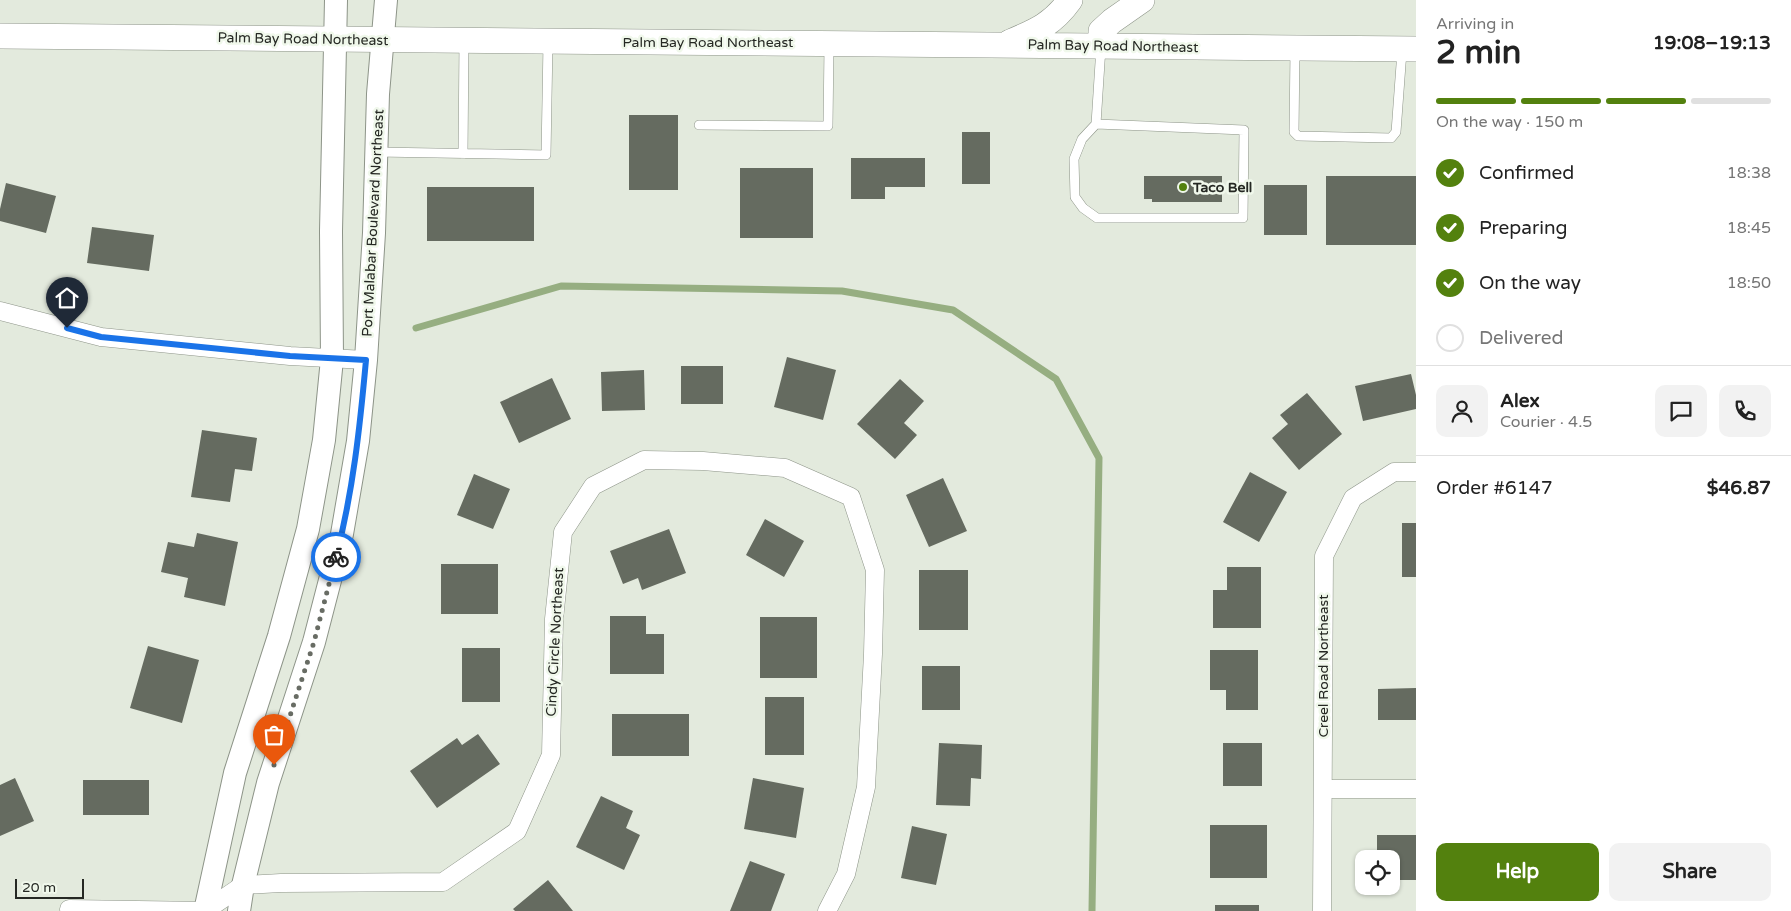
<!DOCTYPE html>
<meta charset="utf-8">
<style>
:root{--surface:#fff;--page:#f2f2f2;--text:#222;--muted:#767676;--line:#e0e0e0;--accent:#53810e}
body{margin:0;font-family:"Varela Round",sans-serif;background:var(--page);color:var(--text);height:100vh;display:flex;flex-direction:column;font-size:19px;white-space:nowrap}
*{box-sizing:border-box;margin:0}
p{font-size:16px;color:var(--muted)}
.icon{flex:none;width:28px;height:28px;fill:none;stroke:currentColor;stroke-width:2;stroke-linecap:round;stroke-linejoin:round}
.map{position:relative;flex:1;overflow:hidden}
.panel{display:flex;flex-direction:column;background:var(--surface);width:375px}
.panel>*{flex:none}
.fabs{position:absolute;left:1355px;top:850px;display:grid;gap:10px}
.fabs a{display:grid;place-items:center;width:45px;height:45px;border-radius:10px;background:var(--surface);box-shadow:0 1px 4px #0004;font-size:25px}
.scale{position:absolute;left:15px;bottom:12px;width:69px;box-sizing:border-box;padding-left:5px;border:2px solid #252823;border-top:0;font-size:14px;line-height:18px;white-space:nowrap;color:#252823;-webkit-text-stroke:4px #f0f8eb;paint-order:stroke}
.pin{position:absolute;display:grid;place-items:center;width:42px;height:42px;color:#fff;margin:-51px -21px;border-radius:50% 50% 50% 0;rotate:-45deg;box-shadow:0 0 5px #0007}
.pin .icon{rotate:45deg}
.courier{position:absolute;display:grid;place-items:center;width:50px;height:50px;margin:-25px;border:4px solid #1a73e8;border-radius:50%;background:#fff;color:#222;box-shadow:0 1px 6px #0007}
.headline em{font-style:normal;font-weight:700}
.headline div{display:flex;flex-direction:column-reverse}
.headline{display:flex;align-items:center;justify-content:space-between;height:85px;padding:0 20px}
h1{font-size:32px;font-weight:700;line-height:38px}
.bar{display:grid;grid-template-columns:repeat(4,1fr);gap:8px 5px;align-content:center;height:60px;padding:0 20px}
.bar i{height:6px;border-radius:4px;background:var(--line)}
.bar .on{background:var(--accent)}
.bar p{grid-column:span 4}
.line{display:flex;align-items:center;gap:12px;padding:0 20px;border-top:1px solid var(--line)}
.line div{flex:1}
.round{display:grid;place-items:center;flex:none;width:52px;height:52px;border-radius:10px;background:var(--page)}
ol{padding:0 20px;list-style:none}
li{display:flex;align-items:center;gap:15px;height:55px}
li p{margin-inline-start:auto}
li .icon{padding:5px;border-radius:50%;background:var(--accent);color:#fff;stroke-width:4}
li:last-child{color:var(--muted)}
li i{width:28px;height:28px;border:2px solid var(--line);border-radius:50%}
.action{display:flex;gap:10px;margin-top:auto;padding:10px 20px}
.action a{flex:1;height:58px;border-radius:10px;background:var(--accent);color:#fff;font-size:20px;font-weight:700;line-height:58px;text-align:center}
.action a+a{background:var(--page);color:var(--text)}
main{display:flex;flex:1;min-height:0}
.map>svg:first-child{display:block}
</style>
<main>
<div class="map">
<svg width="1416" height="911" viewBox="0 0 1416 911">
<rect width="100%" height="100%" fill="#e3eadd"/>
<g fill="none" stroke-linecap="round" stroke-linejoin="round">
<path stroke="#96ae81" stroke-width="7" d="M416,328L561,286L842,291L953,310L1056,379L1099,458L1092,911"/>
</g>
<path fill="#656b60" d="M629,115H678V190H629Z
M962,132H990V184H962Z
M851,158H925V187H885V199H851Z
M740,168H813V238H740Z
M1144,176H1222V202H1152V199H1144Z
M1326,176H1416V245H1326Z
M6,183L56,196L46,233L0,221V209Z
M1264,185H1307V235H1264Z
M427,187H534V241H427Z
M92,227L154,235L149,271L87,263Z
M787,357L836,370L823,420L774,407Z
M681,366H723V404H681Z
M644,370L645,410L602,411L601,372Z
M1411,374L1416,395V409L1363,421L1355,386Z
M552,378L571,419L519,443L500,402Z
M900,379L924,401L904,423L917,435L895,459L857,424Z
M1307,393L1342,434L1299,470L1272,438L1288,424L1280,415Z
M202,430L257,438L252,471L235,469L230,502L191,497Z
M1250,472L1287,492L1259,542L1223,522Z
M474,474L510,489L493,529L457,515Z
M943,478L967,531L929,547L906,495Z
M765,519L804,541L784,577L746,555Z
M1402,523H1416V577H1402Z
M669,529L686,573L642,590L638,578L623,584L610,551Z
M197,533L238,542L225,606L184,597L188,578L161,572L168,542L194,547Z
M441,564H498V614H441Z
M1227,567H1261V628H1213V590H1227Z
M919,570H968V630H919Z
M610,616H646V634H664V674H610Z
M760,617H817V678H760Z
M148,646L199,660L182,723L130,708Z
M462,648H500V702H462Z
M1210,650H1258V710H1226V690H1210Z
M922,666H960V710H922Z
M1416,688V720H1378V689Z
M765,697H804V755H765Z
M612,714H689V756H612Z
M478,734L500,764L437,808L410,771L457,738L462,745Z
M939,743L982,745L981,779L971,778L970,806L936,805Z
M1223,743H1262V786H1223Z
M15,778L34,821L0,836V785Z
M753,778L804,788L796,838L744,829Z
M83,780H149V815H83Z
M601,796L633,811L626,828L640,835L624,870L576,847Z
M1210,825H1267V878H1210Z
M912,826L947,834L936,885L901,878Z
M1377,835H1416V880H1391V859H1377Z
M750,861L785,874L771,911H730Z
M548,880L573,911H515L513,909Z
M1215,905H1259V911H1215Z"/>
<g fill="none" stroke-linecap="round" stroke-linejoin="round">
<defs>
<path id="service" d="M1295,50L1294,132L1298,136L1391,138L1396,132L1402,51
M1096,124L1244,130L1243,218H1097L1083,208L1075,197L1074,159L1082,139L1096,124L1101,47
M699,125L828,126L829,46
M377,152L546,155L548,43
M463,154L464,41"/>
<path id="minor" d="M0,311L101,337L290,356L366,360
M1323,789H1416
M69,909L205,911L243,885L281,883L443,882L517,831L551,755L554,619L563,532L593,486L644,460L703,461L785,468L851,497L875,570L873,654L866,787L846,874L827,911
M1322,911L1324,556L1353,498L1394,472H1416"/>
<path id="tertiary" d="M205,911L235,773L279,636L308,529L324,440L332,359L331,231L336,0
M239,911L243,885L268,783L314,642L342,534L358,441L366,360L374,233L378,94L386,0"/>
<path id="secondary" d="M0,36L1416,49
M1010,42C1036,31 1053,24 1070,0
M1101,47V31L1112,21L1142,0"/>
</defs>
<use href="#service" stroke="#8d9488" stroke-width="10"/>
<use href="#minor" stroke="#8d9488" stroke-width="19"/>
<use href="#tertiary" stroke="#8d9488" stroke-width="24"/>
<use href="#secondary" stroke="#8d9488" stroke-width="26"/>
<use href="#service" stroke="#fff" stroke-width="9"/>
<use href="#minor" stroke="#fff" stroke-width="18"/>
<use href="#tertiary" stroke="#fff" stroke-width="22"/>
<use href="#secondary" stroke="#fff" stroke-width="25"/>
</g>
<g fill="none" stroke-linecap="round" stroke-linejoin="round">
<path stroke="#686c64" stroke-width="5" stroke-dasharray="0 9" d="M274,765L314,642L336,557"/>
<path stroke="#1a73e8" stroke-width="6" d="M67,328L101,337L290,356L366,360C360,426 353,492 336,557"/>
</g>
<circle fill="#53810e" stroke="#f0f8eb" stroke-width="2" cx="1183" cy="187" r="5"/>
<g text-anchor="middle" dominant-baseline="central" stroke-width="5" stroke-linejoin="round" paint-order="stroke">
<g font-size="14" fill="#252823" stroke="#f0f8eb">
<text transform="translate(303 39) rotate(1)">Palm Bay Road Northeast</text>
<text x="708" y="42">Palm Bay Road Northeast</text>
<text transform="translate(1113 46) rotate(1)">Palm Bay Road Northeast</text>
<text transform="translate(373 223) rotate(-87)">Port Malabar Boulevard Northeast</text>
<text transform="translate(555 642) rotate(-87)">Cindy Circle Northeast</text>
<text transform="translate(1323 666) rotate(-90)">Creel Road Northeast</text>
</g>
<g font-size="14" font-weight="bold" fill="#252823" stroke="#f0f8eb" text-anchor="start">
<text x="1193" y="187">Taco Bell</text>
</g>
</g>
</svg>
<div class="fabs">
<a><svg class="icon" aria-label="locate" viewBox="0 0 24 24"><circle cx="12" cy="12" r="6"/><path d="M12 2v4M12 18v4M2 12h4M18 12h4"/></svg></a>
</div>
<div class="scale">20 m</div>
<div class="pin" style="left:274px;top:765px;background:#ea580c"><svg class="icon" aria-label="bag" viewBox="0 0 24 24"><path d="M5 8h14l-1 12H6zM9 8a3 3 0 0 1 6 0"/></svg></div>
<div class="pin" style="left:67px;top:328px;background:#1f2937"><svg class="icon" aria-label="home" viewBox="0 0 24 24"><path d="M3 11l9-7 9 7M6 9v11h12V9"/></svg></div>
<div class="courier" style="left:336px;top:557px"><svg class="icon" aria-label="bike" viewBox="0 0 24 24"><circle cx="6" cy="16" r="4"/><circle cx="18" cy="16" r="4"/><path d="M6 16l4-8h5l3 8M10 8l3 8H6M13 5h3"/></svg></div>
</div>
<section class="panel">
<div class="headline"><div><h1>2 min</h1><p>Arriving in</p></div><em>19:08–19:13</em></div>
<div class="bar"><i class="on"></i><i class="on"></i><i class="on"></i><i></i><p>On the way · 150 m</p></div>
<ol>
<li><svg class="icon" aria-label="check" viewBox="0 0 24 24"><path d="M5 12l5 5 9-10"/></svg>Confirmed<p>18:38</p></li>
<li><svg class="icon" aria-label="check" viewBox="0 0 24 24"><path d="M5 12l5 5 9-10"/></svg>Preparing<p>18:45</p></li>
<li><svg class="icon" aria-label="check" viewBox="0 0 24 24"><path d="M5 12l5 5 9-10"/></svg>On the way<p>18:50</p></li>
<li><i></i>Delivered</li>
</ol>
<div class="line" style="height:90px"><a class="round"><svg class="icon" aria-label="person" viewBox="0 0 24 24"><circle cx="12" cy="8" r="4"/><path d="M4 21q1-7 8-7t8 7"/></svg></a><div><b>Alex</b><p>Courier · 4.5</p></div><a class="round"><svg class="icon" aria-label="chat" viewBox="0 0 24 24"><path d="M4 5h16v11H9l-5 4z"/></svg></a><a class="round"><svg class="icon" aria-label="phone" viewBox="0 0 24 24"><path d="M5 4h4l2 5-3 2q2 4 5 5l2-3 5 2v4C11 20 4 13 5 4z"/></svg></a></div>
<div class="line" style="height:65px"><div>Order #6147</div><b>$46.87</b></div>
<div class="action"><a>Help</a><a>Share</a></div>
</section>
</main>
